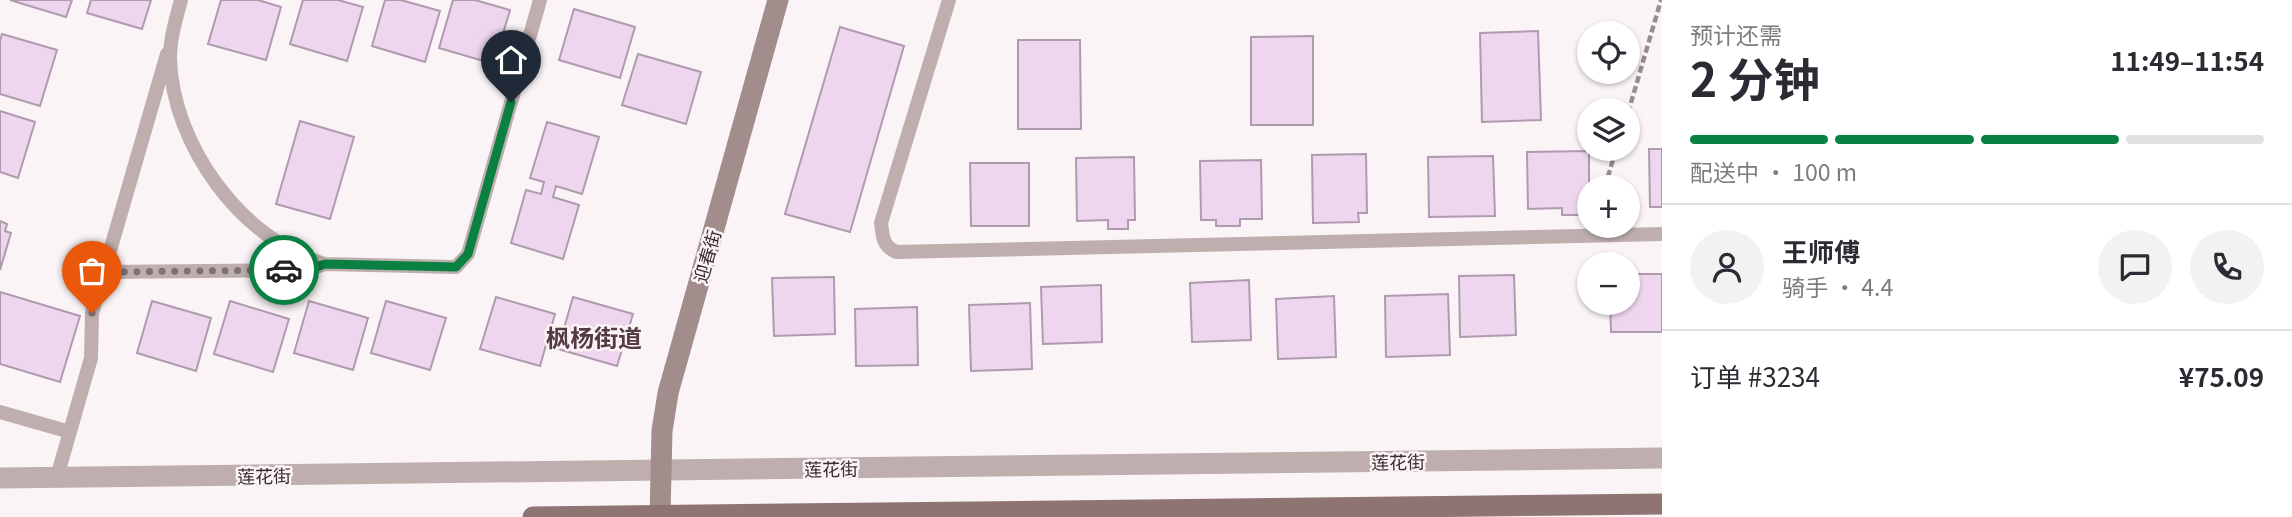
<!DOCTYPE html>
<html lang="zh">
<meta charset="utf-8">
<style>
:root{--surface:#fff;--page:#f2f2f3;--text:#2b2b33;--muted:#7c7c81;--line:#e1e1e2;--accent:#0b8043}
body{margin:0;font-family:Georgia,"Noto Sans SC",serif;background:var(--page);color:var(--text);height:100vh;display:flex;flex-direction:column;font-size:26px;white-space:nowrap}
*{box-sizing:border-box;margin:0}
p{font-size:23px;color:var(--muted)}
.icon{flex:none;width:38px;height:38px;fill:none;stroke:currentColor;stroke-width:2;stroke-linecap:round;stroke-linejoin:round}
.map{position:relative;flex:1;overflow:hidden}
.drawer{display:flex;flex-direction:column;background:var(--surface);width:630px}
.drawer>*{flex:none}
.fabs{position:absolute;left:1577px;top:21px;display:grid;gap:14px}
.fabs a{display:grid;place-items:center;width:63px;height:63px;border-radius:50%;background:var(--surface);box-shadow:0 2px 5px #0004;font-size:35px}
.pin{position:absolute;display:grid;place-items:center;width:60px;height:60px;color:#fff;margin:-72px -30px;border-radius:50% 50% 50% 0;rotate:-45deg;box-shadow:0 0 7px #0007}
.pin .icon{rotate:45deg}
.courier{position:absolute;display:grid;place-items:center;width:70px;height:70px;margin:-35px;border:5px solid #0b8043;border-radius:50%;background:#fff;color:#222;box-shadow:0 2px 9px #0007}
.head em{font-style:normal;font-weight:700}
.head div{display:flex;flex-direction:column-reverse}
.head{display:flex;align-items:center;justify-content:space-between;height:119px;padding:0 28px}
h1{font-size:46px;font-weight:700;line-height:52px}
.bar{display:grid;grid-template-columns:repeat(4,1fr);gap:10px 7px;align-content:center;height:84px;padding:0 28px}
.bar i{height:9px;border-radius:5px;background:var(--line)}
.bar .on{background:var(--accent)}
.bar p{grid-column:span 4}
.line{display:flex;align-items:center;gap:18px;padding:0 28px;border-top:2px solid var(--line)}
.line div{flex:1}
.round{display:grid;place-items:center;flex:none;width:74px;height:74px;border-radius:37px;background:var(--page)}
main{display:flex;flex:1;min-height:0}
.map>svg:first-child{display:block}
</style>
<main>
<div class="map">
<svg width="1662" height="517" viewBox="0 0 1662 517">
<rect width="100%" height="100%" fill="#fbf4f6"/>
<path fill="#eed7ee" stroke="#af9aaf" stroke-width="2" d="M10,0H72L66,17Z
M91,0H151L142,29L87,13Z
M221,0H258L281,7L266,60L208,44Z
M303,0H338L363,7L347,61L290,44Z
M385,0H401L440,11L425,62L372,46Z
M453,0H475L510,10L494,64L439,48Z
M574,9L635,27L620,78L559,60Z
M840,27L904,46L850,232L785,214Z
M1538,31L1541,120L1482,122L1480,33Z
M2,34L57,50L40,106L0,94V41Z
M1313,36V125H1251V37Z
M1018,40H1080L1081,129H1018Z
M638,54L701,72L686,124L622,105Z
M0,111L35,122L18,178L0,172Z
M300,121L354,137L330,219L276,204Z
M547,122L599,137L582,194L556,186L553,197L579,205L563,259L511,243L526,190L541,194L544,182L530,178Z
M1649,149H1662V207H1650Z
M1589,151V207L1583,208V215H1562V208L1528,209L1527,152Z
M1366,154L1367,213H1358L1359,222L1313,223L1312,155Z
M1493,156L1495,216L1429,217L1428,157Z
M1134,157L1135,220H1128V229H1108V220L1077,221L1076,158Z
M1261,160L1262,219H1240V226H1216V220H1201L1200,161Z
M970,163H1029V226H971Z
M0,221L7,224L5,231L11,233L0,270Z
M1628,274H1662V332H1611L1610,303H1628Z
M1514,275L1516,335L1460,337L1459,276Z
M834,277L835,334L774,336L772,278Z
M1249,280L1251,340L1192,342L1190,283Z
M1101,285L1102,342L1043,344L1041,287Z
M0,292L80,316L60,382L0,364Z
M1448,294L1450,355L1386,357L1385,296Z
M1334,296L1336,357L1278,359L1276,299Z
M496,297L555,314L540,366L480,349Z
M573,297L633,314L617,366L558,349Z
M152,301L211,318L196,371L137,353Z
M230,301L289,319L273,372L214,354Z
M309,301L368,318L353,370L294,353Z
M386,301L446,318L430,370L371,353Z
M1030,303L1032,369L971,371L969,305Z
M917,307L918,365L856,366L855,309Z"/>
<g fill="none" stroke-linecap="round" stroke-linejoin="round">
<path stroke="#978d90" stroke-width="4.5" stroke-dasharray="7 3.5" stroke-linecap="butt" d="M1628,113L1661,0
M1605,187L1616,149"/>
<path stroke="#beafae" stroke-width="14" d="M181,0C176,19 170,38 170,58C172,144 241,240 325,264L456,267L468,254L540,0
M949,0L881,223C883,237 882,245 896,252L1662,234
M104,272L308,270L325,264
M0,412L70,432
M57,477L91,358L92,313L167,54"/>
<path stroke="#beafae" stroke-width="21" d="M0,478L1662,458"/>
<path stroke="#a28c8c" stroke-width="21" d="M660,517L662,431L668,393L778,0"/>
<path stroke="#8e7473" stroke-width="21" d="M533,517L1662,504"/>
</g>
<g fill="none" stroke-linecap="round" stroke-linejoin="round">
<path stroke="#7d7276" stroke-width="7" stroke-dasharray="0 12.6" d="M92,313L104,272L284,270"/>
<path stroke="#0b8043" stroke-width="9" d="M284,270H308L325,264L456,267L468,254L511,102"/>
</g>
<g text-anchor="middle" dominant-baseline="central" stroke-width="5" stroke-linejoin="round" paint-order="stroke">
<g font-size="18" fill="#392c31" stroke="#fbf4f6">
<text transform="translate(706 256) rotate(-74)">迎春街</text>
<text transform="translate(1398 461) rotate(-1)">莲花街</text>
<text transform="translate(831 468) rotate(-1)">莲花街</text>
<text transform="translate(264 475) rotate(-1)">莲花街</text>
</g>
<g font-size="24" font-weight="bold" fill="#533a44" stroke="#fbf4f6">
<text x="594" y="336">枫杨街道</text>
</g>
</g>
</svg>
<div class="fabs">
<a><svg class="icon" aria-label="locate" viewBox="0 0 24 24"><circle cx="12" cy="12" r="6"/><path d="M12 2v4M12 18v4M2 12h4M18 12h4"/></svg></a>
<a><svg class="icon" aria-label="layers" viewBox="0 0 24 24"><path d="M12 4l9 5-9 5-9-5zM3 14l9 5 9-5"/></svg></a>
<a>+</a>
<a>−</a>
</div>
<div class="pin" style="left:92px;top:313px;background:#ea580c"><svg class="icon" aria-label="bag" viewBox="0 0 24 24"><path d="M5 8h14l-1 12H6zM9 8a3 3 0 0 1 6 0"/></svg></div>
<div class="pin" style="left:511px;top:102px;background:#1f2937"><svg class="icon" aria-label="home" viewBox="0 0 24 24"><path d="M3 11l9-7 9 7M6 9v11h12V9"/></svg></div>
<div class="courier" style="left:284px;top:270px"><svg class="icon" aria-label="car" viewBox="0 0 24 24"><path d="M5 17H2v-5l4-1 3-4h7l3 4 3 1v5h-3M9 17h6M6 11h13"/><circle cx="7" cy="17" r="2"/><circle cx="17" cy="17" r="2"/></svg></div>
</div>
<section class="drawer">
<div class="head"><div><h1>2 分钟</h1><p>预计还需</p></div><em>11:49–11:54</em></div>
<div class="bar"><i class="on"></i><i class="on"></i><i class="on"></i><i></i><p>配送中 · 100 m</p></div>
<div class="line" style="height:126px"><a class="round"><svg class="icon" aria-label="person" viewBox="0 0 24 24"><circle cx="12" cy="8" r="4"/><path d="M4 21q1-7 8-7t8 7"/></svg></a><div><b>王师傅</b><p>骑手 · 4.4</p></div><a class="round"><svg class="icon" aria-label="chat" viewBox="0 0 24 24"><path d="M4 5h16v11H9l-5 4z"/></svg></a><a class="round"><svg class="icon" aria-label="phone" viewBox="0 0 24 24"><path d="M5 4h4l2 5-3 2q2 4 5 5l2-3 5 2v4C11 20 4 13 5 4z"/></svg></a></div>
<div class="line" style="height:91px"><div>订单 #3234</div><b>¥75.09</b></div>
</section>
</main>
